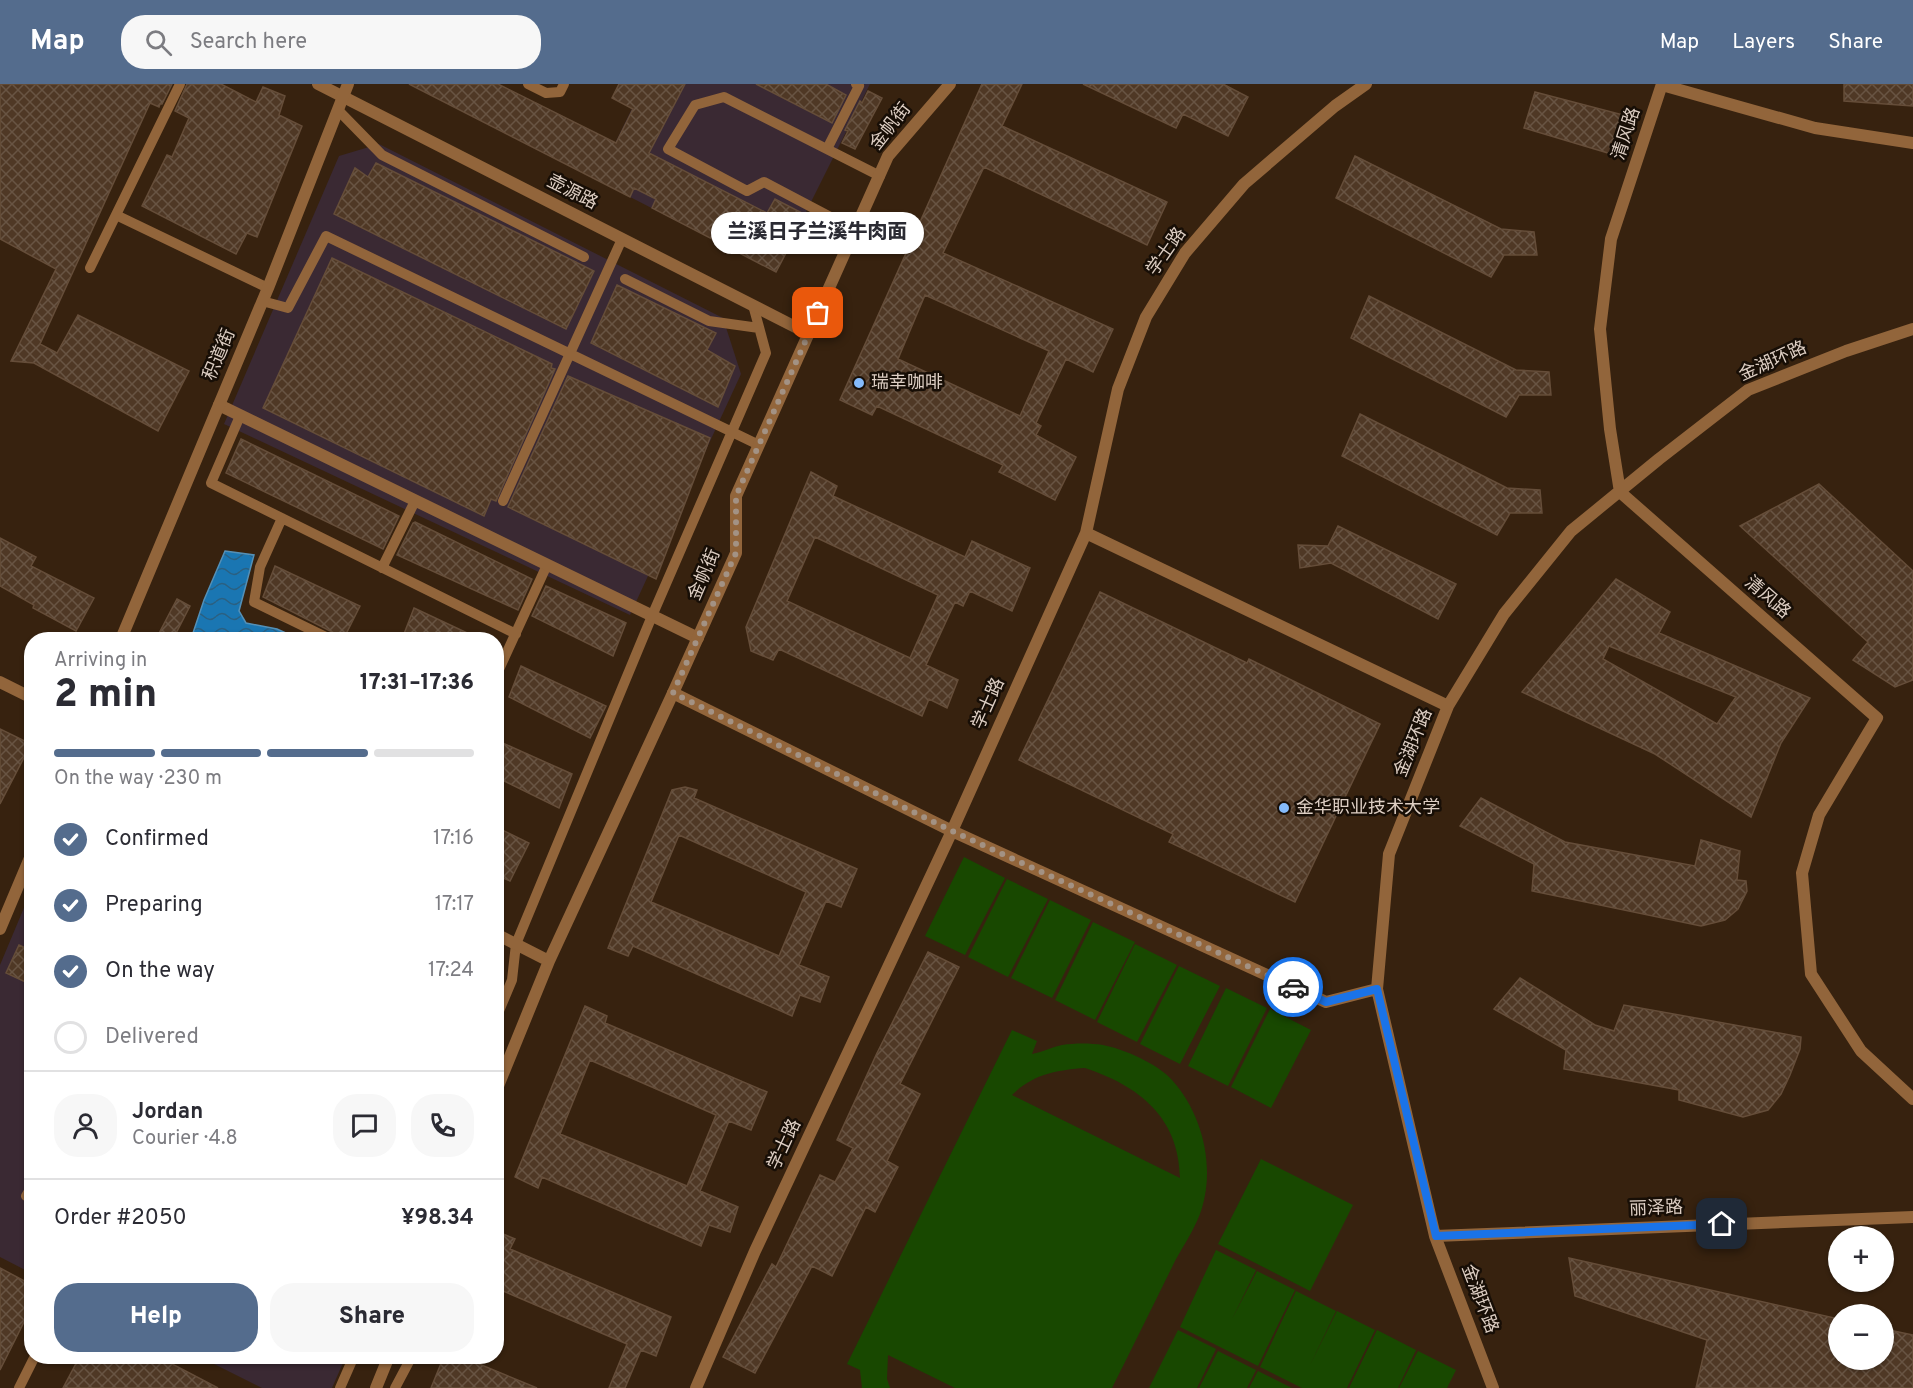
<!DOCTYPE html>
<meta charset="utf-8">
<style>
:root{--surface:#fff;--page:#f7f7f7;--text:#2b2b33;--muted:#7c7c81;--line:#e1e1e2;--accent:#546c8d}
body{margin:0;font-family:Overpass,"Noto Sans SC",sans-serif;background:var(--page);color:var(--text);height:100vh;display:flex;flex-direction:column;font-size:22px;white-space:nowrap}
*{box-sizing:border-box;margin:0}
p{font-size:20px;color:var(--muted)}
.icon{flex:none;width:33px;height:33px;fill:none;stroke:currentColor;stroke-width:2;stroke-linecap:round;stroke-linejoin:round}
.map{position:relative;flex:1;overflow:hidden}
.side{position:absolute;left:24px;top:548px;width:480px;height:732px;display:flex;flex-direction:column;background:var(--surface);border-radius:24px;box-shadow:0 2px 4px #0004}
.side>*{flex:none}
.tools{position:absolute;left:1828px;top:1142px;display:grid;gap:12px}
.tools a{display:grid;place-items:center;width:66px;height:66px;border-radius:50%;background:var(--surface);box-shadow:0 2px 4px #0004;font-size:30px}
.pin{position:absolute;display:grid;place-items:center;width:51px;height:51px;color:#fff;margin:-26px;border-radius:12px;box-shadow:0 3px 9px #0006}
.courier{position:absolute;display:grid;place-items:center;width:60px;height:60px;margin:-30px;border:4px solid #1a73e8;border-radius:50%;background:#fff;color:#222;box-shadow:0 2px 8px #0007}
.bubble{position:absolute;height:42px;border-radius:21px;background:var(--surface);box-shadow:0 2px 4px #0004;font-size:20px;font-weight:800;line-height:42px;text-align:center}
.overview em{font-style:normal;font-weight:800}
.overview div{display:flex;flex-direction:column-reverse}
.overview{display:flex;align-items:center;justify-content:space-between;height:102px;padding:0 30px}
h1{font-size:39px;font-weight:800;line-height:45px}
.bar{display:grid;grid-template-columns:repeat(4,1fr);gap:9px 6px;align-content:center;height:72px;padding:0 30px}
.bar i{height:8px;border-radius:4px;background:var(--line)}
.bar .active{background:var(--accent)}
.bar p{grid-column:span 4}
.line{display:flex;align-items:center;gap:15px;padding:0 30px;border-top:2px solid var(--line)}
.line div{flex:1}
.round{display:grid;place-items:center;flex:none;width:63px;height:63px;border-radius:24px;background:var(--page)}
ol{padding:0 30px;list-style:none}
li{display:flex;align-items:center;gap:18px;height:66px}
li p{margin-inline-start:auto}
li .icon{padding:6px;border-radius:50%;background:var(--accent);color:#fff;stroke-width:4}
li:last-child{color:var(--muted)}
li i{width:33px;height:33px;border:3px solid var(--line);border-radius:50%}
.action{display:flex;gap:12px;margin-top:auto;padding:12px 30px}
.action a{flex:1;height:69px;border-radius:24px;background:var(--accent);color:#fff;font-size:24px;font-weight:800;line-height:69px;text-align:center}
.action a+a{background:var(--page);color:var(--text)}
header{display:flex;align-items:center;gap:36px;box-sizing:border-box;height:84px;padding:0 30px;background:var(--accent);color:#fff}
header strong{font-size:28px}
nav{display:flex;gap:33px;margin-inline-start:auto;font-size:21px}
.search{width:420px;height:54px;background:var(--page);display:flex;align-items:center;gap:15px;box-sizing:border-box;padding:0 21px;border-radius:24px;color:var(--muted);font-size:22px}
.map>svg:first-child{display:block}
</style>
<header>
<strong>Map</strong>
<div class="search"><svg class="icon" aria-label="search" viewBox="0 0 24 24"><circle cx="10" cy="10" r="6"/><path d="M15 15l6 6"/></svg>Search here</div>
<nav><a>Map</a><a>Layers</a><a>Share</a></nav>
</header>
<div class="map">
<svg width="1913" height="1304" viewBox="0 0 1913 1304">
<defs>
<pattern id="water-waves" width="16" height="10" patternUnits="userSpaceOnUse" patternTransform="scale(1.5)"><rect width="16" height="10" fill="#1a76b2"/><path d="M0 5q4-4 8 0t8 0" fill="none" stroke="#2a6082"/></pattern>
<pattern id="building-cross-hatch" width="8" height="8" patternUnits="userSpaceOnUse" patternTransform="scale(1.5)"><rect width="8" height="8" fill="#4f3825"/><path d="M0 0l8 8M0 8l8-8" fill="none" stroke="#685443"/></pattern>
</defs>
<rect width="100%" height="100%" fill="#37220f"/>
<path fill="#3a2933" d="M644,0H870L776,188L597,96Z
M379,60L723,234L741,290L630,531L224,340L339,72Z
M31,807V1189L0,1173V881Z
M198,1272H346L332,1304H262Z"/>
<path fill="#184800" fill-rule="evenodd" d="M964,773L1005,794L965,871L925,852Z
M1007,795L1048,815L1008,893L968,873Z
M1050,816L1091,836L1052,914L1011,894Z
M1093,838L1135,858L1095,936L1055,916Z
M1135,860L1177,881L1137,958L1097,938Z
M1179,882L1220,902L1180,980L1140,960Z
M1226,904L1267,924L1228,1002L1188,982Z
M1270,925L1311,946L1271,1024L1231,1003Z
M1012,946L1037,957L1032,970C1044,968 1051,963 1062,961C1075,959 1090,959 1103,961C1124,965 1158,980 1172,996C1202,1029 1215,1081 1202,1124C1197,1141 1184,1161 1175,1177C1154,1220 1133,1262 1112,1304H955L888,1271L887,1295L890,1304H862L860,1286L847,1280ZM1085,984C1139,1002 1179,1033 1180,1094L1012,1011C1033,990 1057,986 1085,984Z
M1261,1075L1353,1121L1310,1207L1218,1160Z
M1216,1166L1256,1186L1232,1235L1257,1187L1295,1206L1258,1282L1180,1243Z
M1296,1207L1336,1227L1310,1281L1337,1227L1375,1246L1347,1304H1302L1260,1283Z
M1178,1246L1216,1265L1197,1304H1149Z
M1377,1246L1416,1266L1398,1304H1349Z
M1218,1267L1256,1286L1247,1304H1199Z
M1418,1267L1456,1286L1447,1304H1399Z
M1258,1287L1292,1304H1249Z"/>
<path fill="url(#water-waves)" stroke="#5490b7" stroke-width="1.5" d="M225,467L254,471L239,527L246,539L277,545L299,555H191L204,516Z"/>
<path fill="url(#building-cross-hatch)" stroke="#654d39" stroke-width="1.5" fill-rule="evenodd" d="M0,0H172L162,20H160L159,23L150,19L40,260L57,269L78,231L189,287L158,347L34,279L11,277L56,185L0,155Z
M187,0H221L256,18L263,3L285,12L279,31L302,42L257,153L247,149L236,170L142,122L167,71L172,73L189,34L175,27Z
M409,0H498L616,59L633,25L612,14L619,0H685L649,69L767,129L775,115L806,131L776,188L652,124L656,115L634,104L630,113Z
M756,0H826L846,11L832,39Z
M982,0H1022L1002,42L1167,118L1147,161L984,83L943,169L1113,245L1093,288L1066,275L1036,339L1041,342L1036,351L1076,373L1055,416L999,388L1003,381L877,322L872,331L840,316ZM925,211L1049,267L1020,332L898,275Z
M1083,0H1223L1248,13L1228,52L1183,30L1176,44Z
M1844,0H1913V22L1844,17Z
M868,7L882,14L855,65L842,59L848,47L845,46L860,17L862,19Z
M1535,8L1627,32L1618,72L1524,44Z
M1355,72L1501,145L1534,148L1537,171H1504L1491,193L1336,114Z
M376,79L594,187L566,245L334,130L355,84L368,93Z
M332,174L552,280L551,284L555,285L496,417L491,415L484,432L263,324Z
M617,201L716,249L707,266L735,282L718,323L591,259Z
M1369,212L1516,286L1549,288L1551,311H1519L1506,333L1351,254Z
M568,292L710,354L656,495L508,423Z
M1360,330L1507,404L1540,406L1542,429H1510L1497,451L1342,372Z
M241,355L399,432L383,465L226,389Z
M811,388L837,402L833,412L965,473L972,457L1030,484L1012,527L970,507L963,522L955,518L926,581L958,596L947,624L929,615L922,632L779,565L773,576L751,567L746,543ZM815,453L938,511L910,574L787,517Z
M1819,400L1913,487V596L1895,603L1853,576L1868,558L1740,442Z
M415,438L532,495L518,526L397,471L413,439Z
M1338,442L1456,500L1438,535L1331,479L1300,484L1298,461L1328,462Z
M0,454L36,473L31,482L94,514L76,547L33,524L34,521L0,502Z
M275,482L360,522L344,554L263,513Z
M1616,495L1670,528L1659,549L1810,614L1781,659L1751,733L1655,670L1522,608ZM1609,562L1736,613L1717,640L1603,575Z
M546,502L626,539L613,572L532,532Z
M1100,508L1247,579L1249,575L1380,640L1295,818L1169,758L1173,750L1019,676Z
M177,515L190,522L173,555H156Z
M414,524L480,555H402Z
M521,582L606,622L590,654L509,613Z
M0,645L31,660L0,720Z
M496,656L572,690L559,724L496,693Z
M685,703L697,706L694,714L857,785L841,823L826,817L799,881L829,893L820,918L800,911L792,932L633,862L628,872L608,864L672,706ZM679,751L806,808L779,872L651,818Z
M1481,714L1565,758L1695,782L1701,756L1740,767L1737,796L1746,797L1747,807L1738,825L1725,836L1701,842L1532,807L1534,780L1460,742Z
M496,743L529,759L510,797L496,791Z
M19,861L32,867V901L6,889Z
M928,868L959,883L900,1000L920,1010L887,1077L898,1083L875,1128L866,1123L832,1192L812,1182L755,1289L723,1273L772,1180L776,1183L820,1091L835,1098L853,1064L837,1056L877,969Z
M1520,894L1595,941L1614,947L1624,921L1801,953L1800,965L1790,991L1781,1010L1768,1026L1743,1033L1679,1016V1006L1564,985L1566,966L1494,925Z
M585,922L607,932L605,939L767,1008L751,1046L729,1037L700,1107L738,1123L730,1148L709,1141L701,1162L542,1093L538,1104L515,1093ZM590,976L716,1031L687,1102L560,1050Z
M496,1147L515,1155L510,1165L671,1233L656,1272L641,1266L625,1304H609L627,1260L496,1204Z
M1569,1174L1839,1235V1275H1884V1245L1913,1251V1304H1696L1707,1256L1575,1212Z
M0,1184L32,1201V1222L0,1286Z
M80,1272H157L218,1304H63Z
M444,1272H460L537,1304H431Z"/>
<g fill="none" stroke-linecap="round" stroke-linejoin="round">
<path stroke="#92653b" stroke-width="10" d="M528,0L546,9L560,8L564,0
M338,26L382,71L584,173
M827,65L859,2L856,0
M116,131L268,204
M855,146L764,98L747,107L668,65L695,21L724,13L880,92
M90,184L180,0
M625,195L709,237L759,244
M262,217L288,224L326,152L759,361
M240,332L211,399L516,550
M503,417L622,155
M282,434L260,483L254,518L330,555
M382,484L415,417
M496,592L547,481
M496,934L512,896L516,860L652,532L766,269L753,221
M26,1112L32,1102
M19,1304L35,1272
M340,1304L354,1272
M395,1304L412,1272"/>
<path stroke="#92653b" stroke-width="12" d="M318,0L809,250
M1662,0L1611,155L1600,245L1610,345L1620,408L1877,634L1819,731L1802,789L1811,890L1861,967L1913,1015
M1662,1L1815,44L1913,59
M219,321L698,554
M1086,449L1448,622
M673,609L952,747L1326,918L1377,905
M1435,1152L1913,1133
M696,1304L755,1167L952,747L1086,449L1118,305L1146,233L1185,169L1244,100L1335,22L1366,0
M1493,1304L1435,1152L1377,905L1389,770L1448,622L1504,530L1571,447L1659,375L1748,306L1846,267L1913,245"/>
<path stroke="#92653b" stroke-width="12" d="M121,555L268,204L348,0
M0,598L32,614
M0,845L32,769
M496,850L549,877
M496,1007L549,877L673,609L736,469V412L888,72L950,0
M376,1304L389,1272"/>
</g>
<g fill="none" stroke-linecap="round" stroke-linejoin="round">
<path stroke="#a39284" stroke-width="6" stroke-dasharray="0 10.8" d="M818,229L736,412V469L673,609L952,747L1293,903"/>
<path stroke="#1a73e8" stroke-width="8" d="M1293,903L1326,918L1377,905L1436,1152L1722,1140"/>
</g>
<g fill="#85bbfb" stroke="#170e06" stroke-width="2">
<circle cx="859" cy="299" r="6"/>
<circle cx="1284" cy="724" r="6"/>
</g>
<g text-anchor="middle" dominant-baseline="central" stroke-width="5" stroke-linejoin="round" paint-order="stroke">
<g font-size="18" fill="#ddcec3" stroke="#170e06">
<text transform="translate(891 43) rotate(-52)">金帆街</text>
<text transform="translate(1627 50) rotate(-72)">清风路</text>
<text transform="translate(572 109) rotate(27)">壶源路</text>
<text transform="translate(1167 168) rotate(-55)">学士路</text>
<text transform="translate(220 271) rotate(-67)">积道街</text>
<text transform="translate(1773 278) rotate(-24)">金湖环路</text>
<text transform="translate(705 491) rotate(-67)">金帆街</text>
<text transform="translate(1767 514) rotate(41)">清风路</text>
<text transform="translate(989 620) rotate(-66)">学士路</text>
<text transform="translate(1414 659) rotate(-68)">金湖环路</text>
<text transform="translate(785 1061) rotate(-65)">学士路</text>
<text transform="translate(1656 1125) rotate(-2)">丽泽路</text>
<text transform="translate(1479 1215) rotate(69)">金湖环路</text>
</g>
<g font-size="18" fill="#ddcec3" stroke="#170e06" text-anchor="start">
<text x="871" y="299">瑞幸咖啡</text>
<text x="1296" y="724">金华职业技术大学</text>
</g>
</g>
</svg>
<div class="tools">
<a>+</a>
<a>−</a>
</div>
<div class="pin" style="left:818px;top:229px;background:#ea580c"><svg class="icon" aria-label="bag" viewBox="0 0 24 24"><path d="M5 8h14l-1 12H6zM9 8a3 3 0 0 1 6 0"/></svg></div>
<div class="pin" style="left:1722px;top:1140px;background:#1f2937"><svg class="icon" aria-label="home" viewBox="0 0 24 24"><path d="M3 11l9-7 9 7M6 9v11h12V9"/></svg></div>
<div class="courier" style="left:1293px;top:903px"><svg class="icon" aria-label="car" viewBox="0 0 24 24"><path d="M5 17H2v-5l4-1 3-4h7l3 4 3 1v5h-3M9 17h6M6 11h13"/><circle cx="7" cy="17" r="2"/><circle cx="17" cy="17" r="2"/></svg></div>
<div class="bubble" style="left:711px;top:128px;width:213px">兰溪日子兰溪牛肉面</div>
<section class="side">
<div class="overview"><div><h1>2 min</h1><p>Arriving in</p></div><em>17:31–17:36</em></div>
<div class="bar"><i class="active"></i><i class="active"></i><i class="active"></i><i></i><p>On the way · 230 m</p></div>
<ol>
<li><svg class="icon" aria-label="check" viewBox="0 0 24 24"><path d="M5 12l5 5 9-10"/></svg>Confirmed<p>17:16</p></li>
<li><svg class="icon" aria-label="check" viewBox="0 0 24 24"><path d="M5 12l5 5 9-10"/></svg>Preparing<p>17:17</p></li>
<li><svg class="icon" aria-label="check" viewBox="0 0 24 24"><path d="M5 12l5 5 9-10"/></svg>On the way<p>17:24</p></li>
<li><i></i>Delivered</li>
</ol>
<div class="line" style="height:108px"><a class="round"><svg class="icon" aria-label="person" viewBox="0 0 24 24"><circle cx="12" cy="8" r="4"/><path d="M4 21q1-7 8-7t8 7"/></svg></a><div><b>Jordan</b><p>Courier · 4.8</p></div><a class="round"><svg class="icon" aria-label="chat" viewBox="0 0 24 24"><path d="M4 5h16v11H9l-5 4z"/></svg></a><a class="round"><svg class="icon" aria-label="phone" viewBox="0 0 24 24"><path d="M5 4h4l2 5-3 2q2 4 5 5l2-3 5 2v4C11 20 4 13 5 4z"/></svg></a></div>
<div class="line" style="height:78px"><div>Order #2050</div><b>¥98.34</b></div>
<div class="action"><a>Help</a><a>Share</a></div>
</section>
</div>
